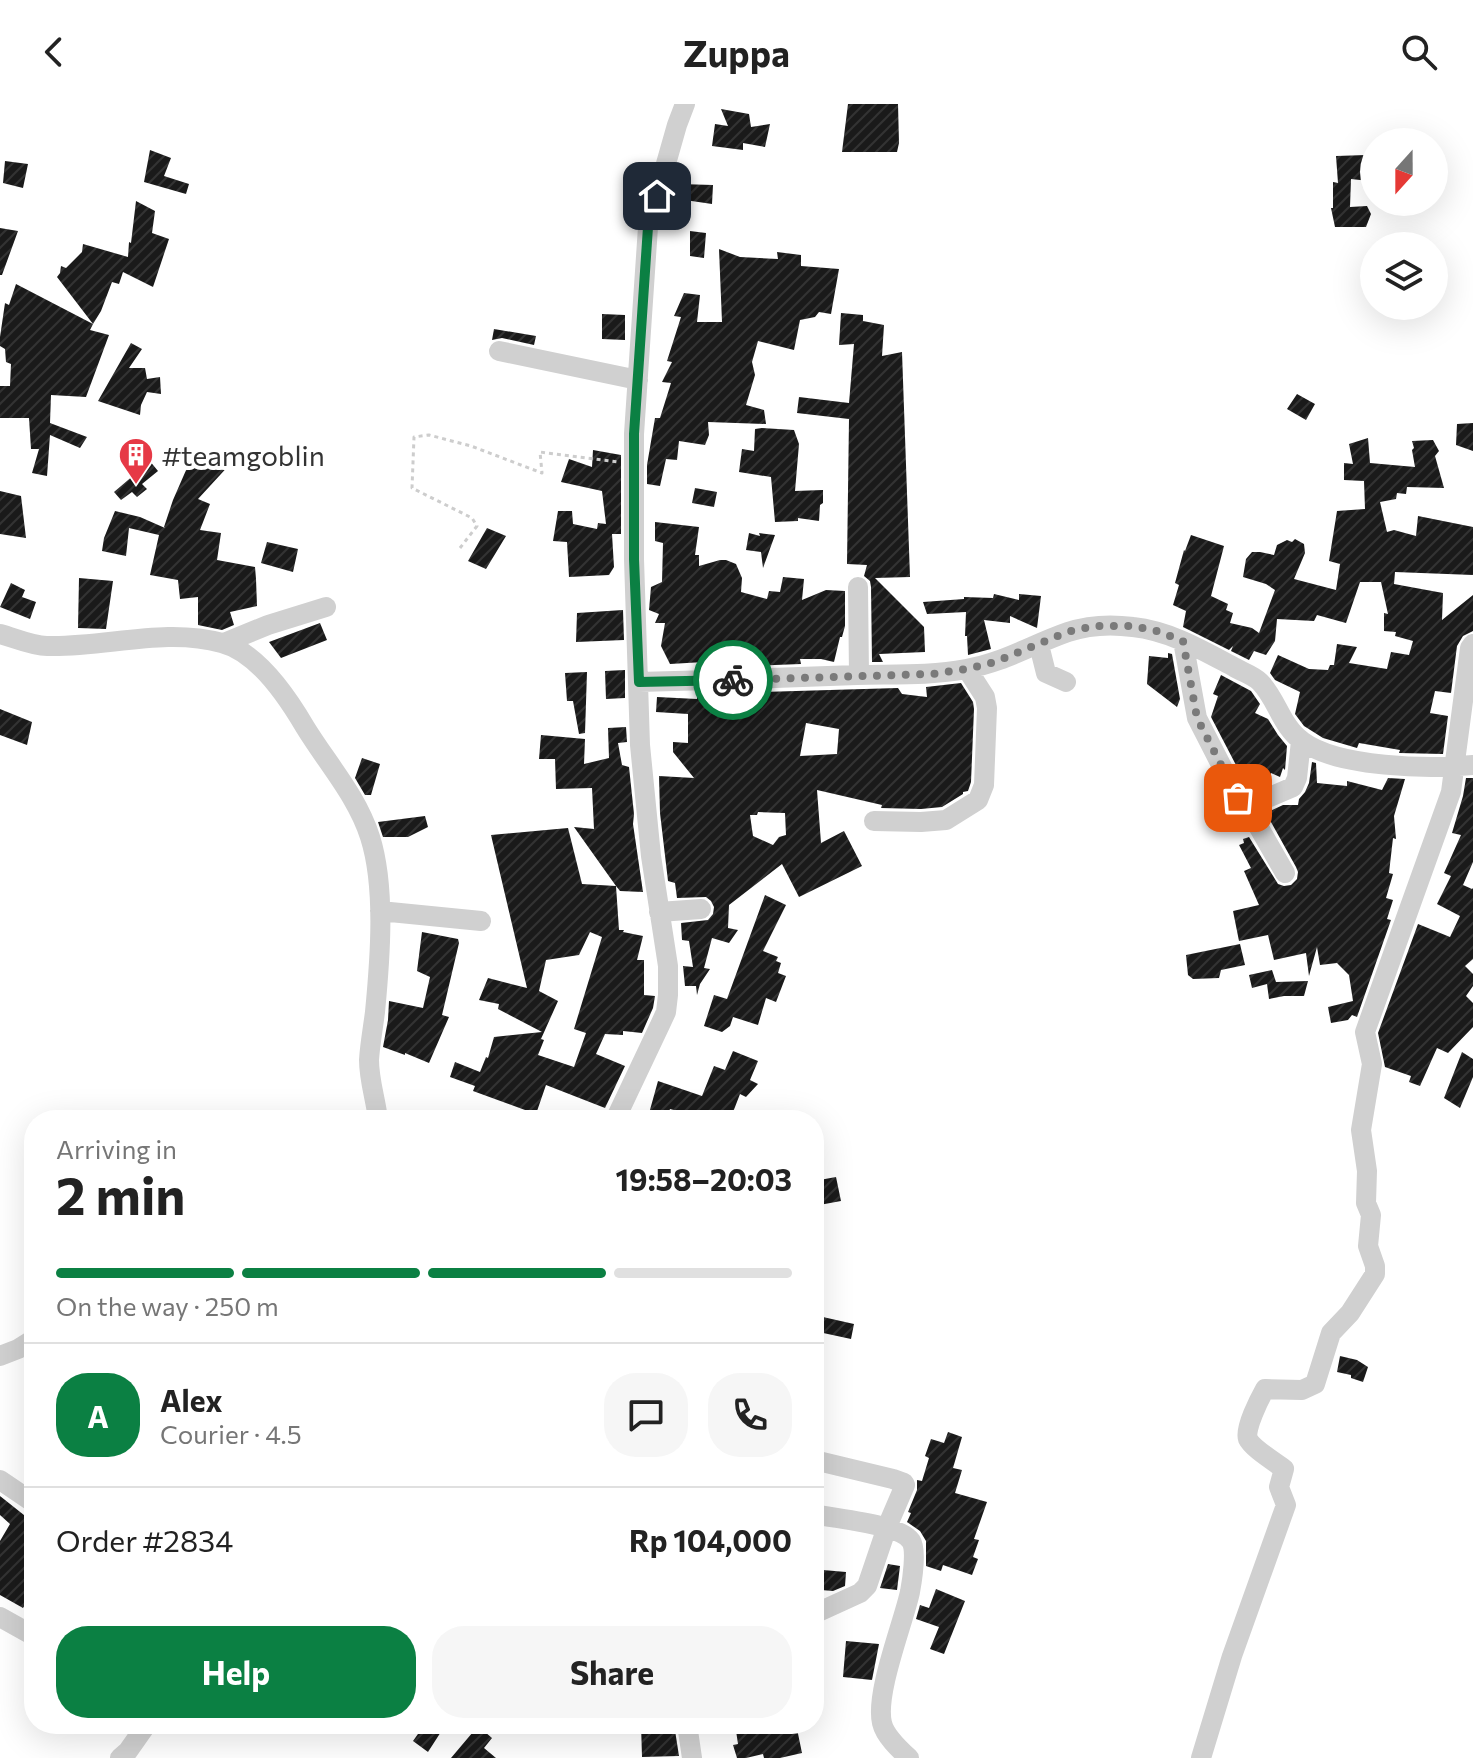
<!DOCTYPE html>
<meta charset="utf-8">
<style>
:root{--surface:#fff;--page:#f6f6f6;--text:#222;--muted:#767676;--line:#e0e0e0;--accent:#0b8043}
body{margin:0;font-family:Commissioner,sans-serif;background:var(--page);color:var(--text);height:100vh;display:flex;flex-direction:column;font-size:30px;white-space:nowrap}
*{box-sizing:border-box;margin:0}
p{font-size:26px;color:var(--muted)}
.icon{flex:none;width:44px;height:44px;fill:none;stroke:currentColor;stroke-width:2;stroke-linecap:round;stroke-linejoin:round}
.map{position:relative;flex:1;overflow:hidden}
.side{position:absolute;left:24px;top:1006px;width:800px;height:624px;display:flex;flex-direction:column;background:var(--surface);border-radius:32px;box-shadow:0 8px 32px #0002}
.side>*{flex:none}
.needle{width:52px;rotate:201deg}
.buttons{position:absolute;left:1360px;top:24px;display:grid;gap:16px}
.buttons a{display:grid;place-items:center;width:88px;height:88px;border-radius:50%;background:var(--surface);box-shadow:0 8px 32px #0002;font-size:40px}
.pin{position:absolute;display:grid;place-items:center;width:68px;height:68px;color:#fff;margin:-34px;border-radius:16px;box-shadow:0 4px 12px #0006}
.courier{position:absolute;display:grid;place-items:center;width:80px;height:80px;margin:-40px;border:6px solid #0b8043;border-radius:50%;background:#fff;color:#222;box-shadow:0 2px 10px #0007}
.head em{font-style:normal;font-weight:700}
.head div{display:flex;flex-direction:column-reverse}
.head{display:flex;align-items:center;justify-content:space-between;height:136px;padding:0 32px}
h1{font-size:52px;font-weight:700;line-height:60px}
.bar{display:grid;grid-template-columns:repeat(4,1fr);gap:12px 8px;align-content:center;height:96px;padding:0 32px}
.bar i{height:10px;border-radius:6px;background:var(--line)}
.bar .current{background:var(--accent)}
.bar p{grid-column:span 4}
.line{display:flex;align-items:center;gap:20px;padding:0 32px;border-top:2px solid var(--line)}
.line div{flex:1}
.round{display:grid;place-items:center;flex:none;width:84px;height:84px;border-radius:32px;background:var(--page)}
.action{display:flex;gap:16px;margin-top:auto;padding:16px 32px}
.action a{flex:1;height:92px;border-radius:32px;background:var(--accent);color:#fff;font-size:32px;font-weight:700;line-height:92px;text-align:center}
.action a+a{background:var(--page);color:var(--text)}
header{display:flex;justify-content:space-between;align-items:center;height:104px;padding:0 32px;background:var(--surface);font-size:36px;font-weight:700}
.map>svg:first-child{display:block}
</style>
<header><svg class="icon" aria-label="back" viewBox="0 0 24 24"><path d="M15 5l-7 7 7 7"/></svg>Zuppa<svg class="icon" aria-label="search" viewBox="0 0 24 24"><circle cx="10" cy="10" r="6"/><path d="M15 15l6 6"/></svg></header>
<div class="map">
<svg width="1473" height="1654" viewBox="0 0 1473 1654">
<defs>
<pattern id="building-hatch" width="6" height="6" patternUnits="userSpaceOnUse" patternTransform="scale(2)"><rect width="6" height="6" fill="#1a1a1a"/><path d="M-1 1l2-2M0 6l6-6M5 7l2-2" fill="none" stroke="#333"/></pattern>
</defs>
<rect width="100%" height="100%" fill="#fff"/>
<path fill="url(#building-hatch)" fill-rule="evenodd" d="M848,0H898L899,39L897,48H842Z
M721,5L749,10L751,23L770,20L765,43L743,39V46L712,42L715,20L728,22Z
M150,46L171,54L164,72L189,80L186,90L144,78Z
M1366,51L1374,62V67L1369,77L1351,75L1350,103L1367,102L1371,110L1366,123H1335L1331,104H1333V78L1338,79L1336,52Z
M5,57L28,60L23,84L3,79Z
M679,80L713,81L712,100L678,95Z
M136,97L155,107L152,129L169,135L153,183L123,168L119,180L112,178L101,207L93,220L57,173L60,169L61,162L66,164L82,148L83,140L128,153L129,138L131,139Z
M0,124L18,127L2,171H0Z
M690,127L706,129L704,154L690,152Z
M719,145L740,153L778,155L777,148L801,151V162L839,165L831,210L819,208L815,213L800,216L794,246L758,237L752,258L755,271L746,301L764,306L766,320L708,318L709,331L705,341L679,337L677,356L666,355L660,382L647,380V361L655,314H660L671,279L662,278L672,258L667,257L681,213L674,212L684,189L700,191L697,218H722Z
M16,180L93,220L90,226L109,231L86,293L51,291L50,319L87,333L80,344L50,331L47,372L32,369L39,345H31L29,314H0V282H10L11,260L6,258L5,245L0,242V233L5,199L9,201Z
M841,209L863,211V217L884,221L882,252L902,248L910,473L875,474L924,523L925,548L879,550L883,558H872L871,483L870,477L864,472L867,461L847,460L849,315L797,309L799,293L849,299L854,240L839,241Z
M602,210L625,211V236L602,235Z
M494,225L536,232L534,241L502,234L492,236Z
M131,239L142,245L129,264H145L147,275L160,273L161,290L147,288L141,301L140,311L98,297Z
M1297,290L1315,300L1306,316L1287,305Z
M1473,319V347L1456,341L1457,320Z
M762,324L794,326L799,340L795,387L823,386V399L820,401L819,417L798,414V417L775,418L771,373L739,368L742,345L754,347L755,325Z
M131,334L158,367L142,380L147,385L137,393L132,388L121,396L114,388L141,365L128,336Z
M1368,334L1370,359L1415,363L1412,346L1414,344L1412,337L1433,336L1439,347L1435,352L1444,384L1407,383L1406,390L1397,389L1396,395L1380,398L1387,428L1394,426L1416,432L1418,412L1473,423V471L1395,468L1394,480L1443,489L1442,516L1473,491V527L1463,532L1457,542L1451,589L1435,587L1430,609L1448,612L1443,650L1399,649L1400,646L1359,639L1357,644L1323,634L1304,622L1295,610L1300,588L1275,576L1270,569L1278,551L1309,565L1328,566L1330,561H1334L1337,540L1357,543L1349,559L1387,565L1391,548L1409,551L1413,537L1395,532L1396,528L1384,527V509L1388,510L1381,478H1360L1346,519L1317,511L1314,517L1277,515L1275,537L1266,551L1254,547L1249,556L1231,547L1233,542L1229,546L1183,523L1186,507L1173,501L1179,481L1175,479L1184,446L1185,447L1191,431L1224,442L1211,492L1228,500L1226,506L1233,509L1230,519L1252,524L1259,529L1275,486L1266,480L1243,473L1246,455L1252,448H1260L1274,451L1277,441L1287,436L1292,438L1295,435L1304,440L1305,449L1294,475L1336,486L1340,460L1329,457L1337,407L1365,405L1364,377L1344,376V359L1353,360L1349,340Z
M215,346L232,358L198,395L210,400L200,426L221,429L217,456L255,463L256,475L257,502L230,508L234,521L222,526L198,521V493L180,495L178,476L150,471L159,431L129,424L126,452L102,447L104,434L115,407L140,413L165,424L164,423L173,396L190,357Z
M593,346L621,351V430H612L614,463L609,471L569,473L567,438L553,437L558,407H572L573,420L597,425L598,419L606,420L602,387L561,378L569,355L592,363Z
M695,384L717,388L714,403L692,399Z
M0,387L21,392L26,434L0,430Z
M655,418L699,423L695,451H699V462L720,456H726L736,460L742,474L741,488L767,495L769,487L780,488L783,473L804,475L802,496L826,486L845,487V522L842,533H840L834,558L821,555H800L801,560L750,562L748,555L729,554L726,561L704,558L670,560L661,542L665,519H655L659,510L649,506L651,483L662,478L663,439L655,437Z
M487,424L506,432L486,465L468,457Z
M749,429L760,432L759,429L775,431L763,464L761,448L746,446Z
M267,438L298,445L293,468L261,459Z
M79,474L113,477L106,525L78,524Z
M11,479L25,486L22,493L36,498L30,515L0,503Z
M994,490L1019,496V490L1041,492L1037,524L1010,512V519L984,516L991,545L968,551L967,532H965L966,508L927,510L923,498L964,495V493L993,494Z
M623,506L624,536L576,538L577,509Z
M320,519L327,536L281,554L269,538Z
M1168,549L1172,550L1180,595L1177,603L1147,580L1149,552L1168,554Z
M625,566V594L606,595L605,567Z
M587,568L585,629L579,630L573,597H567L565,569Z
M1221,571L1251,587L1260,600L1255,609L1268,615L1278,631L1287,642L1285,666L1283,664L1280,673L1271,669L1266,680L1250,688L1211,613L1218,592L1213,590Z
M961,579L973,598L974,605L971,678L968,687L963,688V690L942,703L921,705L881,704L882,701L817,686L821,739L844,727L862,762L799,793L782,760L729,801L728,824L738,826L729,839L712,834L704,864L710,865L700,880L697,891L696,882H685L683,862L693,863L689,837L682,836L681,819L708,816L713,810L714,803L711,797L706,793L677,794L675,779L668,777L660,709L659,672L694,674L673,648V638L688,639V610L656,608L657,593L697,595V591L718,595L719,590L744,593L747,590H761L759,588L898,584L902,590L927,593L926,583ZM806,619L839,625L837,650L800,652ZM758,708L785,709L786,731L779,733L773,741L753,732L750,711H757Z
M0,605L32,618L27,641L0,631Z
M626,623L627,638L618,639L622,661L629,663L634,710L633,720L643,788L620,787L616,782L619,826H624L623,828L643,832L637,856H644V891L655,892L653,904L642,929L623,927V931L605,930L596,950L625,962L605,1004L546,981L536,1010L473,987L475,982L450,973L455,958L480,968L486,953L488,954L494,933L542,928L498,905L499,900L479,896L488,874L527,884L491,731L568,724L582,780L616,782L574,723L594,725L592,684L556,685L555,655H539L541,631L585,635L584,660L609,654L608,624ZM590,828L602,833L574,925L586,929L574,963L538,951L544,936L541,935L558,897L539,887L546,856L579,851Z
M362,654L380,660L371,691H365L355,674Z
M1312,658L1316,659L1317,679L1347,682V677L1382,686L1388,674L1405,675L1394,712L1396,735L1393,734L1389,769L1393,770L1386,794L1393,796L1387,815L1391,816L1357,913L1352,911L1348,916L1331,919L1328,903L1353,897L1349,871L1337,859L1320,861L1317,843L1309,872L1306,849L1274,856L1268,831L1239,837L1233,807L1259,801L1244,767L1251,764L1239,741L1244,739L1243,735L1249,733L1278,780L1284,782L1291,781L1297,775L1298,768L1296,763L1266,709L1283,701H1298L1299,695L1305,688L1309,679Z
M1466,674H1473V758L1463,781L1472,785L1473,784V855L1465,862L1473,870V882L1466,892L1473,899V923L1448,949L1437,944L1420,982L1409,978L1411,972L1385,963L1378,929L1418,820L1450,833L1460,812L1437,800L1451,772L1444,769L1461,731L1452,729L1463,692Z
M425,712L428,723L408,733H383L378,718Z
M765,791L786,801L763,847L778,853L776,857L781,859L778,869L786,872L776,898L766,894L758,921L733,913L730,922L722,928L704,922L714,891L727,895Z
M422,828L458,835L459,839L442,911L449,913L429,959L405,949V951L383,943L388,916L389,897L423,904L430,873L417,867Z
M1240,840L1245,861L1221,866L1219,874L1193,875L1188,871L1186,851Z
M1272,866L1276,878L1308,877L1304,892H1284L1269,895L1267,880L1252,884L1249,871Z
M733,947L758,957L750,976L758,980L746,993L740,990L730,1016H715L697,1009L696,1012L670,1005L666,1016H657L648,1013L658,977L702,992L714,962L725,966Z
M1462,948L1473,955V973L1460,1004L1444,994Z
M836,1073L841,1097L814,1102V1077Z
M814,1211L854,1220L851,1235L814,1227Z
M1340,1252L1357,1256L1368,1263L1363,1278L1351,1274V1271L1337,1268Z
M948,1328L962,1333L953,1364L962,1366L955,1389L987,1398L974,1435L979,1436L973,1453L978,1455L972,1471L943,1461L941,1467L926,1462V1437L920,1427L907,1418L911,1409L908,1408L917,1386V1376L922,1377L929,1354L925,1352L931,1335L944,1339Z
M0,1392L34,1419V1485L23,1504L0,1491V1437L10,1420L0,1411Z
M888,1460L900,1462L897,1486L880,1484Z
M823,1466L846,1468L845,1482L833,1487L821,1486Z
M936,1485L965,1497L944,1550L930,1545L939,1523L916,1515L920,1501L929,1504Z
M846,1537L879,1540L872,1576L843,1573Z
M425,1620H446L428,1648L413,1637Z
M641,1620H674L679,1652L642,1653Z
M735,1620H796L802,1649L780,1654H764L763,1650L746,1654H737L733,1641L738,1640Z
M478,1622L492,1634L484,1644L496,1654H451Z"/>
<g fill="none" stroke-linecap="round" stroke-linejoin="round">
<path stroke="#cdcdcd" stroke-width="3" stroke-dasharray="4 4" stroke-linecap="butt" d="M460,444L477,422L472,414L412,384L414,333L429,331L471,342L542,369L540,348L618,358"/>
<path stroke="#d0d0d0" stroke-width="20" d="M499,247L638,276
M858,483L859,571
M0,530C15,534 32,542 47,542C105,544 164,523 222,539C257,548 288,594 305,623C327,659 357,692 370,733C386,783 380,856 375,908C373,924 370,940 369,956C369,977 376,996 378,1016
M1183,537L1197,614L1238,694L1243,700L1249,702L1293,683L1297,674L1301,637
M224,539L268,521L326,503
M1039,541L1046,569L1066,578
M639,578C712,576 784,574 857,571C893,570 930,572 966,565C1003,559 1033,540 1068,528C1089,521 1111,520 1133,523C1170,527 1202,546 1234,563C1242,568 1253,571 1260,578C1277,595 1281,622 1302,637C1338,664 1429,665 1473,661
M1246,701L1285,769
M874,717L921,718L946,716L978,696L984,681L987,604L985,593L967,565
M380,807L481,817
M659,808L701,805
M615,1016L660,921L666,908L668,891V862L651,752L640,641L634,455V330L648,123L677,21L685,0
M0,1252L18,1245L34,1235
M814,1356L893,1375L904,1379L905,1381L887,1423L867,1482L860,1489L814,1510
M0,1376L34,1399
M814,1410C835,1415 900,1420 911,1437C917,1446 912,1477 910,1488C903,1520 875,1589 882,1619C885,1632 899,1645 909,1654
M0,1513L34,1532
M687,1620L692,1654
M120,1654L128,1647L147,1620
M1201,1654L1232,1552L1286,1401L1279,1383L1284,1365C1275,1358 1252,1344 1248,1335C1244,1325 1260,1294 1265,1285L1302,1286L1315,1280L1331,1229L1350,1209L1375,1170V1162L1368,1142L1371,1111L1366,1099L1367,1067L1361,1026L1372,960L1365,928L1451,688L1470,544L1473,540"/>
</g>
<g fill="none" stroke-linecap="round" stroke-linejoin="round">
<path stroke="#7a7a7a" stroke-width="8" stroke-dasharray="0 14.4" d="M733,576L932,570L967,565L995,558L1067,528L1095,522H1130L1154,526L1183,537L1197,614L1238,694"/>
<path stroke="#0b8043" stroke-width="10" d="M657,92L648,123L634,330V455L639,578L733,576"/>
</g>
<defs>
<symbol id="building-pin" viewBox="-11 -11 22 30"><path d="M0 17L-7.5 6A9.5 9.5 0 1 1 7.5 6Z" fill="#e63946" stroke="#fff"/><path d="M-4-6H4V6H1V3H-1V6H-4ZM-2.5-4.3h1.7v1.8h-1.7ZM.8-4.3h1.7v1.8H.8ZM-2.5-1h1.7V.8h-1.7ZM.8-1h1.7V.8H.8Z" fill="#fff"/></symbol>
</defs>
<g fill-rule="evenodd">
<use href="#building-pin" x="116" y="331" width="40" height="54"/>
</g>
<g text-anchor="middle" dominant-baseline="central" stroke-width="8" stroke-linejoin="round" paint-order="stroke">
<g font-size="28" fill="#333" stroke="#fff" text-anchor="start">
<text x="162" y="351">#teamgoblin</text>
</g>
</g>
</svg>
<div class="buttons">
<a><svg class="needle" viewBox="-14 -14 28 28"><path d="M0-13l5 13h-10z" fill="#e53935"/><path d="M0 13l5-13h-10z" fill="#767676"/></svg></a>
<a><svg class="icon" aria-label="layers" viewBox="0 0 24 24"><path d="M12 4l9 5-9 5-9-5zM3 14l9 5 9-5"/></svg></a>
</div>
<div class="pin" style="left:1238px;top:694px;background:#ea580c"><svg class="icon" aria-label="bag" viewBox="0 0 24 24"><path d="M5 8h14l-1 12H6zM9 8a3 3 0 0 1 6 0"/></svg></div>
<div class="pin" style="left:657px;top:92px;background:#1f2937"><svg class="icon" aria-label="home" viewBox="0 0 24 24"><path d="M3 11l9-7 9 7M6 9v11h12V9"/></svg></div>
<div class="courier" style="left:733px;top:576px"><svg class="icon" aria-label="bike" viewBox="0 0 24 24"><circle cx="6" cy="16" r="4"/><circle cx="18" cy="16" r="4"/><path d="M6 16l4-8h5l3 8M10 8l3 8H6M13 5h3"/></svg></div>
<section class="side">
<div class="head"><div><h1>2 min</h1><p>Arriving in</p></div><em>19:58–20:03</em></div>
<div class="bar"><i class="current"></i><i class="current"></i><i class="current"></i><i></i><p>On the way · 250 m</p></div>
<div class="line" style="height:144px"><b class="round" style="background:var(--accent);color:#fff">A</b><div><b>Alex</b><p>Courier · 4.5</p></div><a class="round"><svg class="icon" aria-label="chat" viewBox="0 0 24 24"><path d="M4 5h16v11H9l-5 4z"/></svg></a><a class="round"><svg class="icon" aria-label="phone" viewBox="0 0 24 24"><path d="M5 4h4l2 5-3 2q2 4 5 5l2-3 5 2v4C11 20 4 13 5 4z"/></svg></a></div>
<div class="line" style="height:104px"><div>Order #2834</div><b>Rp 104,000</b></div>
<div class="action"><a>Help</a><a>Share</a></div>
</section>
</div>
